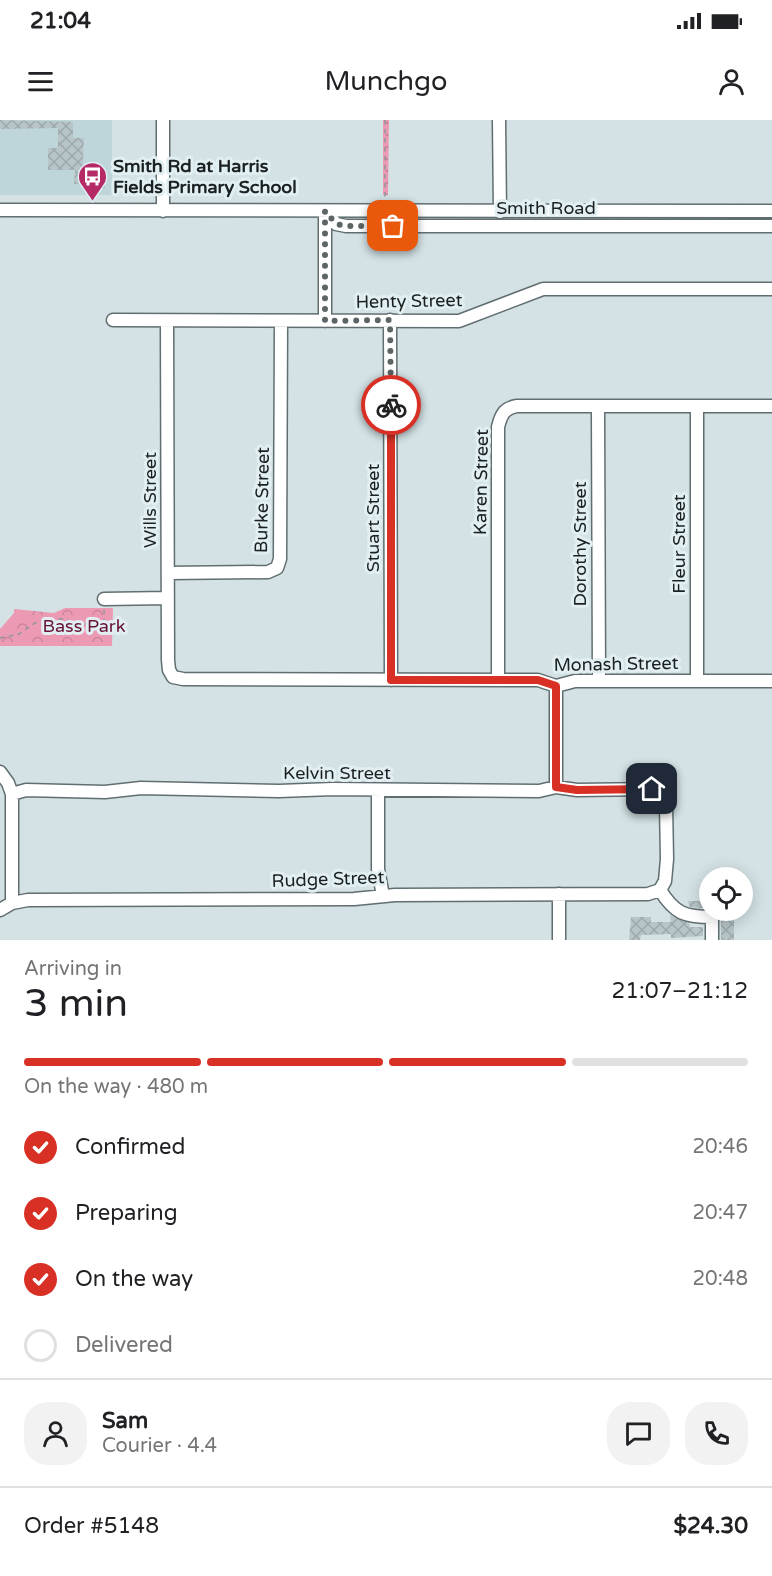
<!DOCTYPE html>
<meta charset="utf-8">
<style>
:root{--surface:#fff;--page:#f2f2f2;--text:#202124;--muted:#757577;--line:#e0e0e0;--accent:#d93025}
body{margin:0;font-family:"Varela Round",sans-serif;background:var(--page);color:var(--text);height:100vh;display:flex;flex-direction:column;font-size:22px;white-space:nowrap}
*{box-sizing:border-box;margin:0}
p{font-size:20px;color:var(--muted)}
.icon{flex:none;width:33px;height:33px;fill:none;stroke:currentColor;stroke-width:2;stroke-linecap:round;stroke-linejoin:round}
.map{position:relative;height:820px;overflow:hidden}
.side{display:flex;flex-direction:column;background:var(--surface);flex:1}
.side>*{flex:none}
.controls{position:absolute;left:699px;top:747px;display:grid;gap:12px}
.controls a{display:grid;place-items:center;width:54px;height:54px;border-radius:50%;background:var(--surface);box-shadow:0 3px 15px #0003;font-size:30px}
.pin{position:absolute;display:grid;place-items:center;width:51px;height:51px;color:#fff;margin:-26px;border-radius:12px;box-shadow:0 3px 9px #0006}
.courier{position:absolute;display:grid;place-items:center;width:60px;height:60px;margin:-30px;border:4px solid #d93025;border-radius:50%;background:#fff;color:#222;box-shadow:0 2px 8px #0007}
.head em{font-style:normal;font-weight:600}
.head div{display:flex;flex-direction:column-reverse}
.head{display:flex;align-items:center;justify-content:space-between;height:102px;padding:0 24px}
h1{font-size:39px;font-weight:600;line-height:45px}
.bar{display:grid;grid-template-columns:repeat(4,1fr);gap:9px 6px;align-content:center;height:72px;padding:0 24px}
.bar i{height:8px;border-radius:4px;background:var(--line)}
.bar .on{background:var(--accent)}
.bar p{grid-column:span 4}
.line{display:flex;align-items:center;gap:15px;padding:0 24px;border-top:2px solid var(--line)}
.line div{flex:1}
.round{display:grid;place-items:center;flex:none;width:63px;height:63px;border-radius:24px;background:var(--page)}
ol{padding:0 24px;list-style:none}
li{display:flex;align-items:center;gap:18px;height:66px}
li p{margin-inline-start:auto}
li .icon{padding:6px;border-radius:50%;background:var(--accent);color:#fff;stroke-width:4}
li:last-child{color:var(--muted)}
li i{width:33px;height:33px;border:3px solid var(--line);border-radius:50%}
.status{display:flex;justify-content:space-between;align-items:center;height:42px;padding:0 30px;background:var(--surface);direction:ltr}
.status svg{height:16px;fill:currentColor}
header{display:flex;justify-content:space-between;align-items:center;height:78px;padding:0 24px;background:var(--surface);font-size:27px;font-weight:600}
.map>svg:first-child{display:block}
</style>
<div class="status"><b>21:04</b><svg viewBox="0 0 49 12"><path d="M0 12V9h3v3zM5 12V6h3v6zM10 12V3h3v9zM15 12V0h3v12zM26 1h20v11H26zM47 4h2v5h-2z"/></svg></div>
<header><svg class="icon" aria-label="menu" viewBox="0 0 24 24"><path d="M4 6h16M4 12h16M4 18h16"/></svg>Munchgo<svg class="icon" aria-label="person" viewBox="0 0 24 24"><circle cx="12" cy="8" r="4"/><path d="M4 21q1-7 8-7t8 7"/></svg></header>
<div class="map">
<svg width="772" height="820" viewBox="0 0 772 820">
<defs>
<pattern id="grass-dots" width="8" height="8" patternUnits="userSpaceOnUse" patternTransform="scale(1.5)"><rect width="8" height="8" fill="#ec9ab3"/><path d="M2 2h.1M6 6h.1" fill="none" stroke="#ca849a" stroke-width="1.8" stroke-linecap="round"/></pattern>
<pattern id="park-crowns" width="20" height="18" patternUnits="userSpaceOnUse" patternTransform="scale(1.5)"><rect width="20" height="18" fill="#ec9ab3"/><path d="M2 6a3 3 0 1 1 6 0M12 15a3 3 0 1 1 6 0" fill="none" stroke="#ca849a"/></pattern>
<pattern id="building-cross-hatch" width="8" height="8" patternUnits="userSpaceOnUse" patternTransform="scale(1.5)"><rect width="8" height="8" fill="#b7c5c8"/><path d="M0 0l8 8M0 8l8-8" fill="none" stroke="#9da9ac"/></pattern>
</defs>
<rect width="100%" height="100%" fill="#d4e2e5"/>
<path fill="#bed5da" d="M0,0H112V75H0Z"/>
<path fill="url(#grass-dots)" d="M383,0H389L388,75H383Z"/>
<path fill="url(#park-crowns)" d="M65,488H113L112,526H0V509L14,493V489L54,493Z"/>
<path fill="url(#building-cross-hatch)" d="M0,0L73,2V18H84L82,64H74L75,50H48V28H58V8L0,9Z
M96,59H105V68H96Z
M688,781H709V789L690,787Z
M721,790H734V820H721Z
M670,795L690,804V807H703V816L671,818V814L641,815L640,820H629L631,797H651V802H671Z"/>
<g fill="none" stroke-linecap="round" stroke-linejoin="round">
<defs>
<path id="minor" d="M499,0L500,92
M0,90L772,91
M163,91V0
M325,91L336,104L346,106H772
M325,91V201
M113,200L459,201L543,169H772
M390,200L391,560
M167,201L168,540L169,550L173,557L183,559L538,560L556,566L575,561H772
M598,287L599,561
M168,453L268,452L277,448L280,439L281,202
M104,479L167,478
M498,560V307C501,295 504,288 517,286H772
M697,561V287
M0,652L8,663L12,674V783
M556,667V566
M378,670V749L383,776
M12,674L26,670L105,672L141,668L279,671L333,669L539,671L556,667L577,670L652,669L662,673L666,685L667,739L665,761L660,770
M660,770C675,794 685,797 712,797V820
M559,774V820
M0,790L12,783L28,780L354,779L395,775L648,774L660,770"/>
</defs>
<use href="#minor" stroke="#616e71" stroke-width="15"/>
<path stroke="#8c9799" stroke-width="1.5" stroke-dasharray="4.5 4.5" stroke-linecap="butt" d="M385,0V80
M0,518L19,514L35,503L48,499H62L82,504L104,502V488"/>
<use href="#minor" stroke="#fff" stroke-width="12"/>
</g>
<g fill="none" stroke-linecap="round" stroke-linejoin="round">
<path stroke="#5c6466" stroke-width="6" stroke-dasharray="0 10.8" d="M391,285L390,200L325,201V91L336,104L346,106H393"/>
<path stroke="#d93025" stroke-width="8" d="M391,285V560H538L556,566V667L577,670L652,669"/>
</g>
<defs>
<symbol id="bus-pin" viewBox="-11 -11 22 30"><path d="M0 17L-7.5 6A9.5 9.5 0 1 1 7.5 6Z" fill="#b52a65" stroke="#e1eff3"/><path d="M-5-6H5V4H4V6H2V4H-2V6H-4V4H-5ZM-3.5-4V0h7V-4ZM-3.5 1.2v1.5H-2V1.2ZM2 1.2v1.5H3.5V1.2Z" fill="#fff"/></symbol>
</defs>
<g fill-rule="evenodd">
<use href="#bus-pin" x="76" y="40" width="33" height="45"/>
</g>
<g text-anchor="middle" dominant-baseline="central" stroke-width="6" stroke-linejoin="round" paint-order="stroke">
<g font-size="18" font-weight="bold" fill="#1b2021" stroke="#e1eff3" text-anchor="start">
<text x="113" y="46">Smith Rd at Harris<tspan x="113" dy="21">Fields Primary School</tspan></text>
</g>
<g font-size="18" fill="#1b2021" stroke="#e1eff3">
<text x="546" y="88">Smith Road</text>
<text transform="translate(409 181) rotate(-1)">Henty Street</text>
<text transform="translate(481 362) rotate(-89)">Karen Street</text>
<text transform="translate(150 380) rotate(-90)">Wills Street</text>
<text transform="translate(262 380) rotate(-89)">Burke Street</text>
<text transform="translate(373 398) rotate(-90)">Stuart Street</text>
<text transform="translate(580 424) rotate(-90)">Dorothy Street</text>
<text transform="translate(679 424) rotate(-90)">Fleur Street</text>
<text transform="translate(616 544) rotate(-1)">Monash Street</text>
<text x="337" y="653">Kelvin Street</text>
<text transform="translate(328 759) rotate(-2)">Rudge Street</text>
</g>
<g font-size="18" fill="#671136" stroke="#e1eff3">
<text x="84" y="506">Bass Park</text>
</g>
</g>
</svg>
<div class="controls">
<a><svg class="icon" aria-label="locate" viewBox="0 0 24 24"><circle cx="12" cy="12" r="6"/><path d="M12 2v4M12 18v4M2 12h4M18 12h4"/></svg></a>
</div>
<div class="pin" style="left:393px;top:106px;background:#ea580c"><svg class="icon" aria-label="bag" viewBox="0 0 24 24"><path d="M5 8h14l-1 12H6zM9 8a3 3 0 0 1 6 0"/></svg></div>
<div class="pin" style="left:652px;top:669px;background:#1f2937"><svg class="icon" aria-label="home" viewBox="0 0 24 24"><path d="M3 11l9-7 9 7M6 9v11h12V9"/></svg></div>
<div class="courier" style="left:391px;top:285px"><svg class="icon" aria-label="bike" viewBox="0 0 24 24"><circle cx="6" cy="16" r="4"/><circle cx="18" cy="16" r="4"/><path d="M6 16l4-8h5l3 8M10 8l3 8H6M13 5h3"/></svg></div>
</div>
<section class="side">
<div class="head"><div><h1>3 min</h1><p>Arriving in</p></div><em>21:07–21:12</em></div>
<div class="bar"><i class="on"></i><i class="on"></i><i class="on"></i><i></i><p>On the way · 480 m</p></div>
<ol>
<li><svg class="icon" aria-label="check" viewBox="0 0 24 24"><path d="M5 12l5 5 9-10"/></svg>Confirmed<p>20:46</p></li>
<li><svg class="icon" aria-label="check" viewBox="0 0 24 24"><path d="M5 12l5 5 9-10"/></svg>Preparing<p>20:47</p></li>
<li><svg class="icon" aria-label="check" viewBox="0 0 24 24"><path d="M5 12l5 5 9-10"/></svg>On the way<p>20:48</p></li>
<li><i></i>Delivered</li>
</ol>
<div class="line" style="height:108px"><a class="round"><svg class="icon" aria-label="person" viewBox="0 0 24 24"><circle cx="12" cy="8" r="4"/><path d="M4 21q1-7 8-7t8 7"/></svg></a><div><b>Sam</b><p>Courier · 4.4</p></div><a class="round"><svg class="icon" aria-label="chat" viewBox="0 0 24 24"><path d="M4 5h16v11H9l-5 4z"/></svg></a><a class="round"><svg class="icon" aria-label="phone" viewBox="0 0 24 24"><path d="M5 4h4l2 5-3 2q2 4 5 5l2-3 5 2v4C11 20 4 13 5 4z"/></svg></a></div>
<div class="line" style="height:78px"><div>Order #5148</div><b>$24.30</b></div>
</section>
